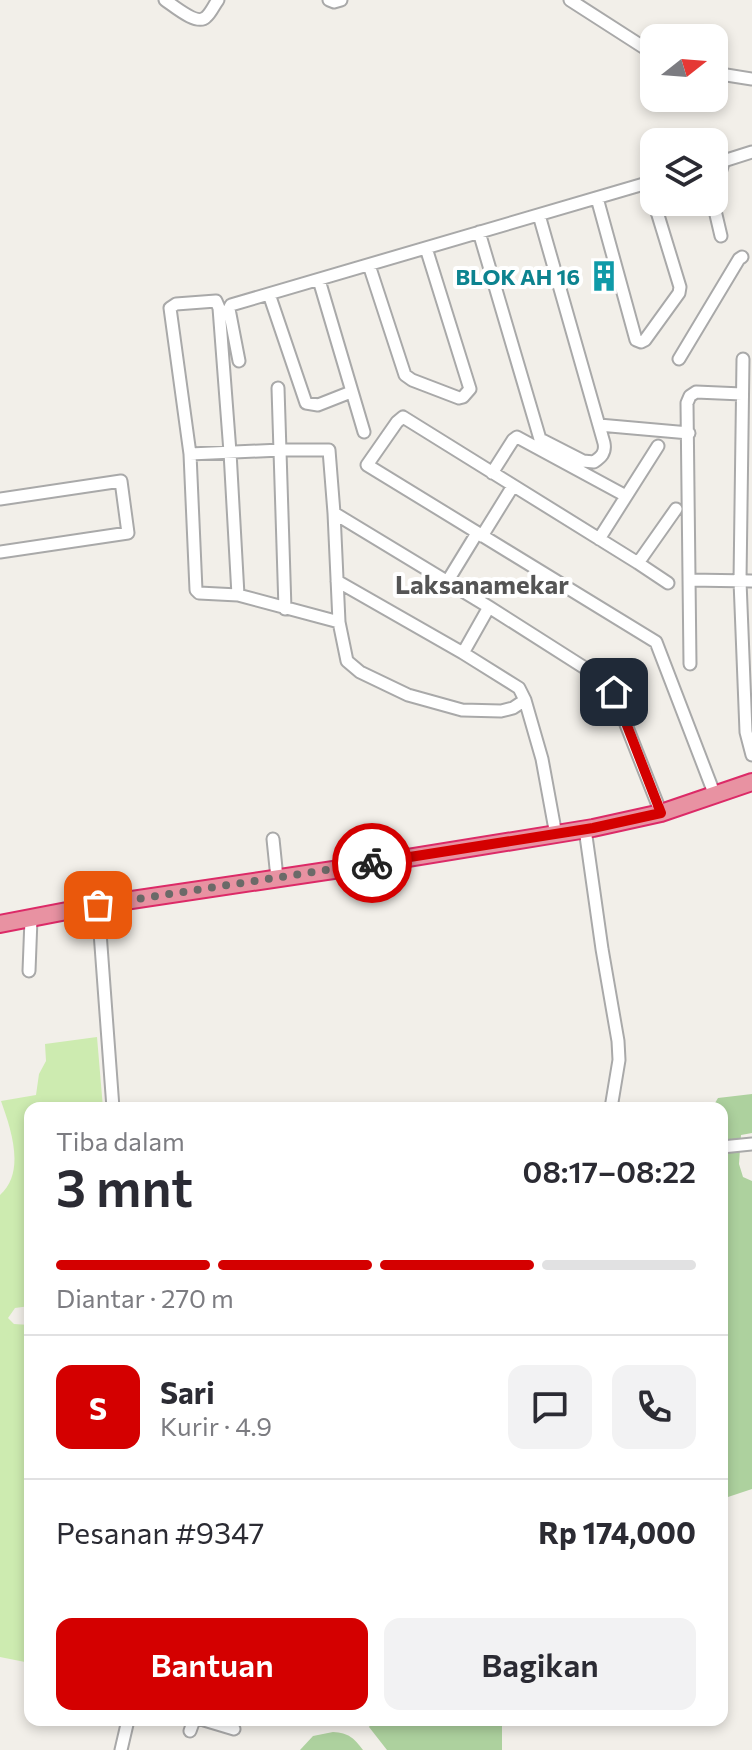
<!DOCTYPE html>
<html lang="id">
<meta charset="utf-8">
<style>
:root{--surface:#fff;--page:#f2f2f3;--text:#2b2b33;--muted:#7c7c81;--line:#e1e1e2;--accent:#d40000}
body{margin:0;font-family:Commissioner,sans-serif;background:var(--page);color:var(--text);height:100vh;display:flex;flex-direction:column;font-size:30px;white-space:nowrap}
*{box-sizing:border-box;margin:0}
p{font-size:26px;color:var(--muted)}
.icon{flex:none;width:44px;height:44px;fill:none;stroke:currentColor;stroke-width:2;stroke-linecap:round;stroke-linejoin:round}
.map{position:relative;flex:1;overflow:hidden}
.details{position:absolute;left:24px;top:1102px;width:704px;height:624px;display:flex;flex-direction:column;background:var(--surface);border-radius:16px;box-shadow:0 4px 12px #0003}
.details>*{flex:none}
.needle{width:52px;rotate:73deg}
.controls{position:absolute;left:640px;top:24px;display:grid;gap:16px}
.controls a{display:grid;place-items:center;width:88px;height:88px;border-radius:16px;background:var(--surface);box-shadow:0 4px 12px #0003;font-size:40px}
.pin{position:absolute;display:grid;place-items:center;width:68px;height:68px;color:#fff;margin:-34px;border-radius:16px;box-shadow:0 4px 12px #0006}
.courier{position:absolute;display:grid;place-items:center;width:80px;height:80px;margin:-40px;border:6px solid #d40000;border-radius:50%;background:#fff;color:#222;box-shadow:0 2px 10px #0007}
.summary em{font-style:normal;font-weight:600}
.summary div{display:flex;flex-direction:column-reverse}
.summary{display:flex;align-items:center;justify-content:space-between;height:136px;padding:0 32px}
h1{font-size:52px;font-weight:600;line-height:60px}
.bar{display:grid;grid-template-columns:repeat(4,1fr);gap:12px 8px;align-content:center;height:96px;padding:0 32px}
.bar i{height:10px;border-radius:6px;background:var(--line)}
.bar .selected{background:var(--accent)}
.bar p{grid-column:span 4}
.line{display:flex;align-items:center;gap:20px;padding:0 32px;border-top:2px solid var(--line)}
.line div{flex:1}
.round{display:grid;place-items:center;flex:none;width:84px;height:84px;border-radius:16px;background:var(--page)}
.cta{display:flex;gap:16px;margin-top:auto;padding:16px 32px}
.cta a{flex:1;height:92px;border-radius:16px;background:var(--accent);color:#fff;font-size:32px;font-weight:600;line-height:92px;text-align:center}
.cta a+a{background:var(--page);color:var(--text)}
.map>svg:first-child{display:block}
</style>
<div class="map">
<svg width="752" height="1750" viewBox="0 0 752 1750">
<rect width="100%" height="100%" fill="#f2efe9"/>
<path fill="#cdebb0" d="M97,1037L103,1108H30V1306L15,1308L8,1318L14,1324L30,1325V1663L0,1657V1195C26,1172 11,1129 1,1101L36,1095L39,1074L46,1061L45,1044Z"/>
<path fill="#add19e" d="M752,1094V1133L741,1135L739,1164L743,1177L752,1181V1489L722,1499V1108H712L718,1098Z
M373,1720L403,1722L405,1720H502V1750H387L369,1727Z
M333,1732C349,1733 354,1738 363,1750H300L313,1736Z"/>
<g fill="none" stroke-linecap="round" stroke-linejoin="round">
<defs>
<path id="minor" d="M165,0C174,6 197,26 206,17C211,13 214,5 218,0
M329,0L334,2L341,0
M570,0L654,54
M714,73L752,79
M714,164L752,152
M714,192L724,160
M597,198L636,340L641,342L645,340L679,293L680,287L654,202
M713,202L721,236
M479,232L540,439L583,461L594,462C601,457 606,453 604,443L539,215
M369,265L405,375L412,380L459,398L463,397L470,389L426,248
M319,280L364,432
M269,294L306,403L318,405L351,392
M679,359L739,259L742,257
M743,359L740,581L746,732L752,755
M239,361L229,309L231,305L654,181
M278,388L285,609
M599,425L689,433
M190,454L281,450H329L334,513L339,622L347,661L360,672L408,695L462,710L501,711L513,708L525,700
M492,473L513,440L517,437L626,496
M0,499L121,481L128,533L0,552
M334,513L489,607L610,684L661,813
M482,536L513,486
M599,539L658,446
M638,563L676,509
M689,580L752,581
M337,581L463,653L519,688L525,700L542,759L556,835
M447,582L477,533
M668,583L638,563L403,417L397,422L367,465L656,642L714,793
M238,595L230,452L219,308L216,301L176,304L170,308L190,454L196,590L199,593L238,595L339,622
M463,653L489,607
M690,664L687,403L690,396L696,392L742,394
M585,829L602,949L618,1041L619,1060L611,1108
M273,839L277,878
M98,905L113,1108
M29,971L31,919
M722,1147L752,1144
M204,1720L234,1729
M190,1731L194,1720
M121,1750L128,1720"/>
<path id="highway" d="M0,924L98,905L340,869L593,828L661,813L752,782"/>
</defs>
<use href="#minor" stroke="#a9a9a9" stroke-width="15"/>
<use href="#highway" stroke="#dc2a67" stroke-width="20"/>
<use href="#minor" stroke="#fff" stroke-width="11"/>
<use href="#highway" stroke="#e892a2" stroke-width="16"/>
</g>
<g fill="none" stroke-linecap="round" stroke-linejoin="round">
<path stroke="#6b6a68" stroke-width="8" stroke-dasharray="0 14.4" d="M98,905L372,863"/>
<path stroke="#d40000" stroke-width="10" d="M372,863L593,828L661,813L614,692"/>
</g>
<defs>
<symbol id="building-bare" viewBox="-9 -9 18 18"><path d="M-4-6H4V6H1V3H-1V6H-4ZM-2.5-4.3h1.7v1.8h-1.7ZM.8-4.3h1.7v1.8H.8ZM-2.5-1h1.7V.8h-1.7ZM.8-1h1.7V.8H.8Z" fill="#0f9aa8" stroke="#fff" stroke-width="2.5" paint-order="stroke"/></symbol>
</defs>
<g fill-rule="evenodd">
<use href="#building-bare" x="582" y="254" width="44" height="44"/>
</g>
<g text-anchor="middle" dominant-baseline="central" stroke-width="8" stroke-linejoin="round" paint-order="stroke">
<g font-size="22" font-weight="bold" fill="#0d838f" stroke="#fff" text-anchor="end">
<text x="580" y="276">BLOK AH 16</text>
</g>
<g font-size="26" font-weight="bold" fill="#555" stroke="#fff">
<text x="482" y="583">Laksanamekar</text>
</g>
</g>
</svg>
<div class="controls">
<a><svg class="needle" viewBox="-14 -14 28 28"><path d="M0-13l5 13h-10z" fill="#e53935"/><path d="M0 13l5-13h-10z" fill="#7c7c81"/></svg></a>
<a><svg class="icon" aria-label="layers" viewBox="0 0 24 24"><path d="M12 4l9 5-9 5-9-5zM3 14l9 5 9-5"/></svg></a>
</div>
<div class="pin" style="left:98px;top:905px;background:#ea580c"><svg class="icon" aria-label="bag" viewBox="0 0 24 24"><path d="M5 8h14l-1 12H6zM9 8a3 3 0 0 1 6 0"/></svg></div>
<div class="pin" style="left:614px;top:692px;background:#1f2937"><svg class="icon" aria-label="home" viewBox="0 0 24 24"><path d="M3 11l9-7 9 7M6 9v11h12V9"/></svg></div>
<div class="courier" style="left:372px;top:863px"><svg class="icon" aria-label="bike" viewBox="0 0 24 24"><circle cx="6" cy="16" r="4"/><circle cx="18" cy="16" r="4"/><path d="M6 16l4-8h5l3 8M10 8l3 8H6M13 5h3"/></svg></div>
<section class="details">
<div class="summary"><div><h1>3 mnt</h1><p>Tiba dalam</p></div><em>08:17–08:22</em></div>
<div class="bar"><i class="selected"></i><i class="selected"></i><i class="selected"></i><i></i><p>Diantar · 270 m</p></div>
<div class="line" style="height:144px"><b class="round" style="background:var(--accent);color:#fff">S</b><div><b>Sari</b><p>Kurir · 4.9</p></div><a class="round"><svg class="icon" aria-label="chat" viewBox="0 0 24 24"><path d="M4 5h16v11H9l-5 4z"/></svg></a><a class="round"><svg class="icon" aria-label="phone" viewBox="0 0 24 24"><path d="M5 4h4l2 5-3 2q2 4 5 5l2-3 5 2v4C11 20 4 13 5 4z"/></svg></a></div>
<div class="line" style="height:104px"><div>Pesanan #9347</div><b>Rp 174,000</b></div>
<div class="cta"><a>Bantuan</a><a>Bagikan</a></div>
</section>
</div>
